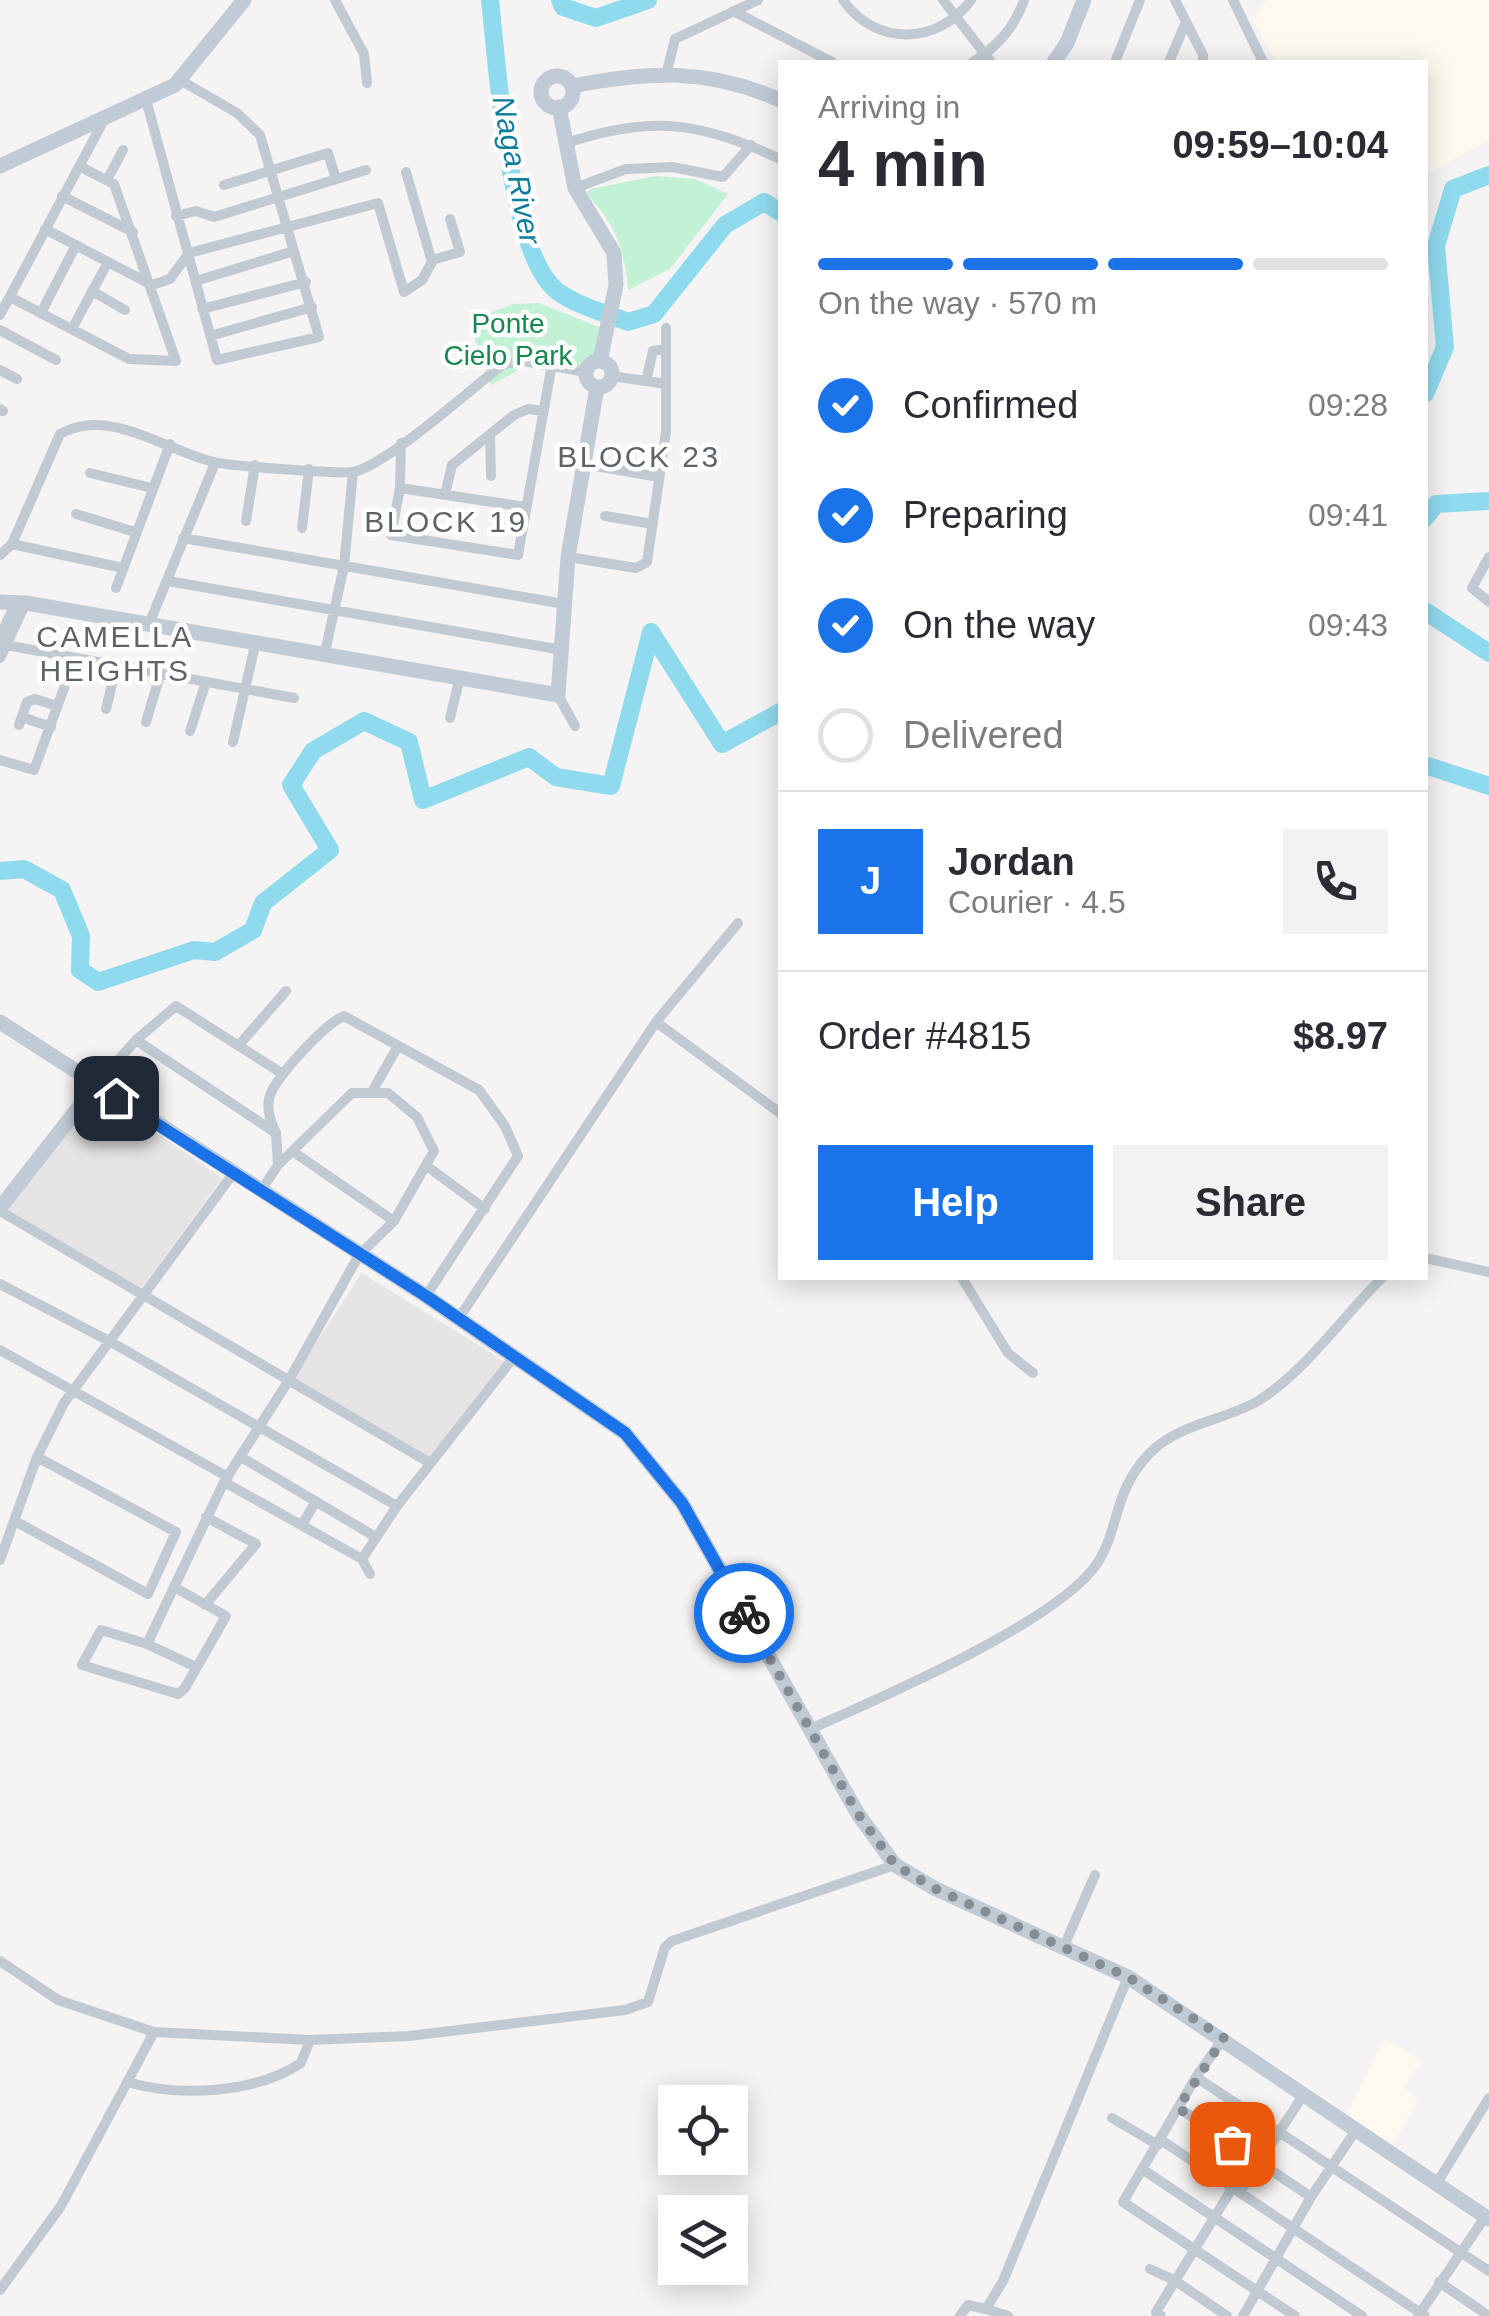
<!DOCTYPE html>
<meta charset="utf-8">
<style>
:root{--surface:#fff;--page:#f2f2f3;--text:#2b2b33;--muted:#7c7c81;--line:#e1e1e2;--accent:#1a73e8}
body{margin:0;font-family:Arial,sans-serif;background:var(--page);color:var(--text);height:100vh;display:flex;flex-direction:column;font-size:38px;white-space:nowrap}
*{box-sizing:border-box;margin:0}
p{font-size:32px;color:var(--muted)}
.icon{flex:none;width:55px;height:55px;fill:none;stroke:currentColor;stroke-width:2;stroke-linecap:round;stroke-linejoin:round}
.map{position:relative;flex:1;overflow:hidden}
.panel{position:absolute;left:778px;top:60px;width:650px;height:1220px;display:flex;flex-direction:column;background:var(--surface);border-radius:0px;box-shadow:0 5px 25px #0003}
.panel>*{flex:none}
.fabs{position:absolute;left:658px;top:2085px;display:grid;gap:20px}
.fabs a{display:grid;place-items:center;width:90px;height:90px;border-radius:0px;background:var(--surface);box-shadow:0 5px 25px #0003;font-size:50px}
.pin{position:absolute;display:grid;place-items:center;width:85px;height:85px;color:#fff;margin:-42px;border-radius:20px;box-shadow:0 5px 15px #0006}
.courier{position:absolute;display:grid;place-items:center;width:100px;height:100px;margin:-50px;border:8px solid #1a73e8;border-radius:50%;background:#fff;color:#222;box-shadow:0 2px 12px #0007}
.summary em{font-style:normal;font-weight:700}
.summary div{display:flex;flex-direction:column-reverse}
.summary{display:flex;align-items:center;justify-content:space-between;height:170px;padding:0 40px}
h1{font-size:65px;font-weight:700;line-height:75px}
.bar{display:grid;grid-template-columns:repeat(4,1fr);gap:15px 10px;align-content:center;height:120px;padding:0 40px}
.bar i{height:12px;border-radius:8px;background:var(--line)}
.bar .current{background:var(--accent)}
.bar p{grid-column:span 4}
.line{display:flex;align-items:center;gap:25px;padding:0 40px;border-top:2px solid var(--line)}
.line div{flex:1}
.round{display:grid;place-items:center;flex:none;width:105px;height:105px;border-radius:0px;background:var(--page)}
ol{padding:0 40px;list-style:none}
li{display:flex;align-items:center;gap:30px;height:110px}
li p{margin-inline-start:auto}
li .icon{padding:10px;border-radius:50%;background:var(--accent);color:#fff;stroke-width:4}
li:last-child{color:var(--muted)}
li i{width:55px;height:55px;border:5px solid var(--line);border-radius:50%}
.primary-button{display:flex;gap:20px;margin-top:auto;padding:20px 40px}
.primary-button a{flex:1;height:115px;border-radius:0px;background:var(--accent);color:#fff;font-size:40px;font-weight:700;line-height:115px;text-align:center}
.primary-button a+a{background:var(--page);color:var(--text)}
.map>svg:first-child{display:block}
</style>
<div class="map">
<svg width="1489" height="2316" viewBox="0 0 1489 2316">
<rect width="100%" height="100%" fill="#f5f3f3"/>
<path fill="#fdf9ef" d="M1266,0H1489V141L1425,174V62H1276L1254,21Z
M1384,2038L1421,2060L1405,2088L1418,2099L1393,2145L1347,2115Z"/>
<path fill="#e6e4e5" d="M97,1092L222,1178L142,1288L6,1209Z
M362,1273L504,1361L428,1459L293,1378Z"/>
<path fill="#c3f1d5" d="M655,176L695,179L728,194L670,269L628,290C625,249 615,224 587,194L590,189Z
M539,303L604,329L595,358L566,372L526,366L491,385L475,340L481,316L513,304Z"/>
<g fill="none" stroke-linecap="round" stroke-linejoin="round">
<path stroke="#90daee" stroke-width="18" d="M490,0C497,62 509,254 557,291C577,306 606,313 628,322L654,314L725,225L764,202L780,212
M560,0L563,7L596,18L648,0
M1425,394L1445,347L1436,246L1453,189L1489,175
M1425,518L1436,504L1489,501
M1425,611L1489,653
M1425,765L1489,786
M0,871L24,869L62,890L81,936L80,970L98,982L194,950L215,952L253,930L263,903L330,850L291,785L313,751L364,721L409,742L423,800L529,757L556,777L611,786L651,632L722,744L780,712"/>
<path stroke="#c1cad2" stroke-width="10" d="M335,0L364,54L367,83
M843,0C876,47 938,45 971,0
M943,0L991,62
M1175,0L1203,55V62
M1233,0L1263,62
M733,11L832,62
M973,62C995,48 1015,27 1024,0
M1115,62L1140,0
M1169,62L1186,22
M667,71L675,39L758,0
M145,96L217,360L319,337L260,135L237,113L180,80
M564,144C649,115 700,121 780,159
M107,180L123,150
M224,185L328,153L336,179
M575,188L626,169L672,167L723,177L751,145
M62,196L133,232
M176,216L196,211L214,217L366,170
M45,229L152,285L170,279L189,253L378,203L404,292L422,280L432,262L406,172
M432,260L460,252L450,219
M196,281L294,251
M92,291L125,310
M10,297L129,359L176,361L114,184L79,166
M202,309L306,282
M41,313L76,245
M0,315L105,118
M72,329L108,262
M0,330L56,360
M210,336L312,307
M0,370L17,379
M612,376L666,384
M646,381L653,351L666,349
M0,409L3,411
M490,436L491,476
M401,443L400,488L391,535L518,555L552,364
M584,464L659,477
M90,473L152,488
M400,488L526,507
M445,494L452,465L514,415L528,409L544,411
M76,514L135,532
M605,516L653,524
M246,521L255,465
M302,528L309,469
M183,538L564,604
M12,544L60,434C110,406 166,451 214,462C229,466 340,474 353,472C385,466 473,388 503,364L524,361L586,372
M0,555L12,544L123,568
M568,557L636,568L647,562L666,432V328
M1489,557L1472,588L1489,602
M168,581L562,650
M116,588L170,444
M149,624L215,463
M0,637L15,604
M0,644L294,698
M325,652L344,566L353,472
M0,658L26,603
M558,695L575,726
M106,709L116,668
M22,717L51,727
M450,718L459,681
M146,722L160,675
M19,725L27,702L35,699L57,706
M190,731L205,685
M233,742L256,641
M0,760L34,770L64,688L69,660
M656,1022L780,1113
M136,1040L276,1133L278,1165
M239,1045L286,991
M97,1084L136,1040L176,1006L283,1074
M373,1090L398,1046
M276,1133C270,1121 265,1106 271,1093C279,1074 326,1023 344,1016L479,1090L505,1126L518,1156L426,1296
M295,1153L394,1221
M428,1167L485,1209
M0,1211L430,1463
M1425,1258L1489,1272
M962,1278L1008,1353L1033,1373
M0,1284L111,1342L397,1506
M459,1318L656,1022L738,923
M0,1350L228,1477
M241,1457L374,1536
M224,1482L362,1559L370,1574
M15,1521L148,1594L176,1532L37,1457
M302,1525L316,1501
M362,1559L397,1506L514,1357
M0,1560L37,1457L64,1403L232,1175
M174,1587L226,1616L185,1688L178,1694L82,1665L101,1630L147,1644L196,1667
M205,1605L256,1544L206,1517
M147,1644L224,1482L289,1380L359,1255L394,1221L434,1151L417,1117L388,1093H352L278,1165L260,1192
M808,1730C878,1699 1048,1626 1093,1569C1121,1533 1110,1495 1149,1454C1177,1424 1223,1421 1258,1401C1307,1370 1341,1318 1382,1278
M1065,1944L1095,1875
M0,1961L58,2000L154,2032
M1223,2039L1196,2077L1123,2202L1295,2316
M1196,2077L1489,2271
M131,2083C182,2097 256,2093 301,2063L310,2040
M1179,2108L1311,2197
M1112,2118L1158,2145
M1161,2140L1425,2316
M1142,2169L1362,2316
M1437,2183L1489,2098
M1240,2192L1304,2094
M1150,2269L1174,2280L1227,2316
M1439,2282L1489,2316
M0,2290L61,2206L154,2032L310,2040L409,2036L625,2010L648,2002L665,1947L672,1941L895,1865
M986,2309L1008,2316
M960,2316L968,2305L986,2309L1003,2281L1128,1977
M1161,2316L1156,2312L1233,2187
M1243,2316L1311,2197L1356,2130
M1418,2316L1485,2217"/>
<path stroke="#c1cbd6" stroke-width="15" d="M1054,62L1067,43L1084,0
M541 92a16 16 0 1 1 32 0a16 16 0 1 1-32 0Z
M572,86C647,71 708,68 780,100
M559,107L575,188L614,253L616,285L600,361
M0,166L175,85L244,0
M586 374a13 13 0 1 1 26 0a13 13 0 1 1-26 0Z
M0,602L26,603L558,695L568,557L597,387
M0,1022L426,1296L625,1433L682,1503L858,1814L895,1865L936,1889L1128,1977L1489,2219
M0,1208L97,1084"/>
</g>
<g fill="none" stroke-linecap="round" stroke-linejoin="round">
<path stroke="#868d94" stroke-width="10" stroke-dasharray="0 18" d="M744,1613L858,1814L895,1865L936,1889L1128,1977L1224,2038L1178,2108L1232,2144"/>
<path stroke="#1a73e8" stroke-width="12" d="M116,1098L426,1296L625,1433L682,1503L744,1613"/>
</g>
<g text-anchor="middle" dominant-baseline="central" stroke-width="9" stroke-linejoin="round" paint-order="stroke">
<g font-size="28" fill="#17864f" stroke="#fff">
<text x="508" y="323">Ponte<tspan x="508" dy="32">Cielo Park</tspan></text>
</g>
<g font-size="30" font-style="italic" fill="#0c7c9b" stroke="#fff">
<text transform="translate(517 170) rotate(79)">Naga River</text>
</g>
<g font-size="30" letter-spacing="2.5" fill="#5f6368" stroke="#fff">
<text x="639" y="456">BLOCK 23</text>
<text x="446" y="521">BLOCK 19</text>
<text x="115" y="636">CAMELLA<tspan x="115" dy="34">HEIGHTS</tspan></text>
</g>
</g>
</svg>
<div class="fabs">
<a><svg class="icon" aria-label="locate" viewBox="0 0 24 24"><circle cx="12" cy="12" r="6"/><path d="M12 2v4M12 18v4M2 12h4M18 12h4"/></svg></a>
<a><svg class="icon" aria-label="layers" viewBox="0 0 24 24"><path d="M12 4l9 5-9 5-9-5zM3 14l9 5 9-5"/></svg></a>
</div>
<div class="pin" style="left:1232px;top:2144px;background:#ea580c"><svg class="icon" aria-label="bag" viewBox="0 0 24 24"><path d="M5 8h14l-1 12H6zM9 8a3 3 0 0 1 6 0"/></svg></div>
<div class="pin" style="left:116px;top:1098px;background:#1f2937"><svg class="icon" aria-label="home" viewBox="0 0 24 24"><path d="M3 11l9-7 9 7M6 9v11h12V9"/></svg></div>
<div class="courier" style="left:744px;top:1613px"><svg class="icon" aria-label="bike" viewBox="0 0 24 24"><circle cx="6" cy="16" r="4"/><circle cx="18" cy="16" r="4"/><path d="M6 16l4-8h5l3 8M10 8l3 8H6M13 5h3"/></svg></div>
<section class="panel">
<div class="summary"><div><h1>4 min</h1><p>Arriving in</p></div><em>09:59–10:04</em></div>
<div class="bar"><i class="current"></i><i class="current"></i><i class="current"></i><i></i><p>On the way · 570 m</p></div>
<ol>
<li><svg class="icon" aria-label="check" viewBox="0 0 24 24"><path d="M5 12l5 5 9-10"/></svg>Confirmed<p>09:28</p></li>
<li><svg class="icon" aria-label="check" viewBox="0 0 24 24"><path d="M5 12l5 5 9-10"/></svg>Preparing<p>09:41</p></li>
<li><svg class="icon" aria-label="check" viewBox="0 0 24 24"><path d="M5 12l5 5 9-10"/></svg>On the way<p>09:43</p></li>
<li><i></i>Delivered</li>
</ol>
<div class="line" style="height:180px"><b class="round" style="background:var(--accent);color:#fff">J</b><div><b>Jordan</b><p>Courier · 4.5</p></div><a class="round"><svg class="icon" aria-label="phone" viewBox="0 0 24 24"><path d="M5 4h4l2 5-3 2q2 4 5 5l2-3 5 2v4C11 20 4 13 5 4z"/></svg></a></div>
<div class="line" style="height:130px"><div>Order #4815</div><b>$8.97</b></div>
<div class="primary-button"><a>Help</a><a>Share</a></div>
</section>
</div>
